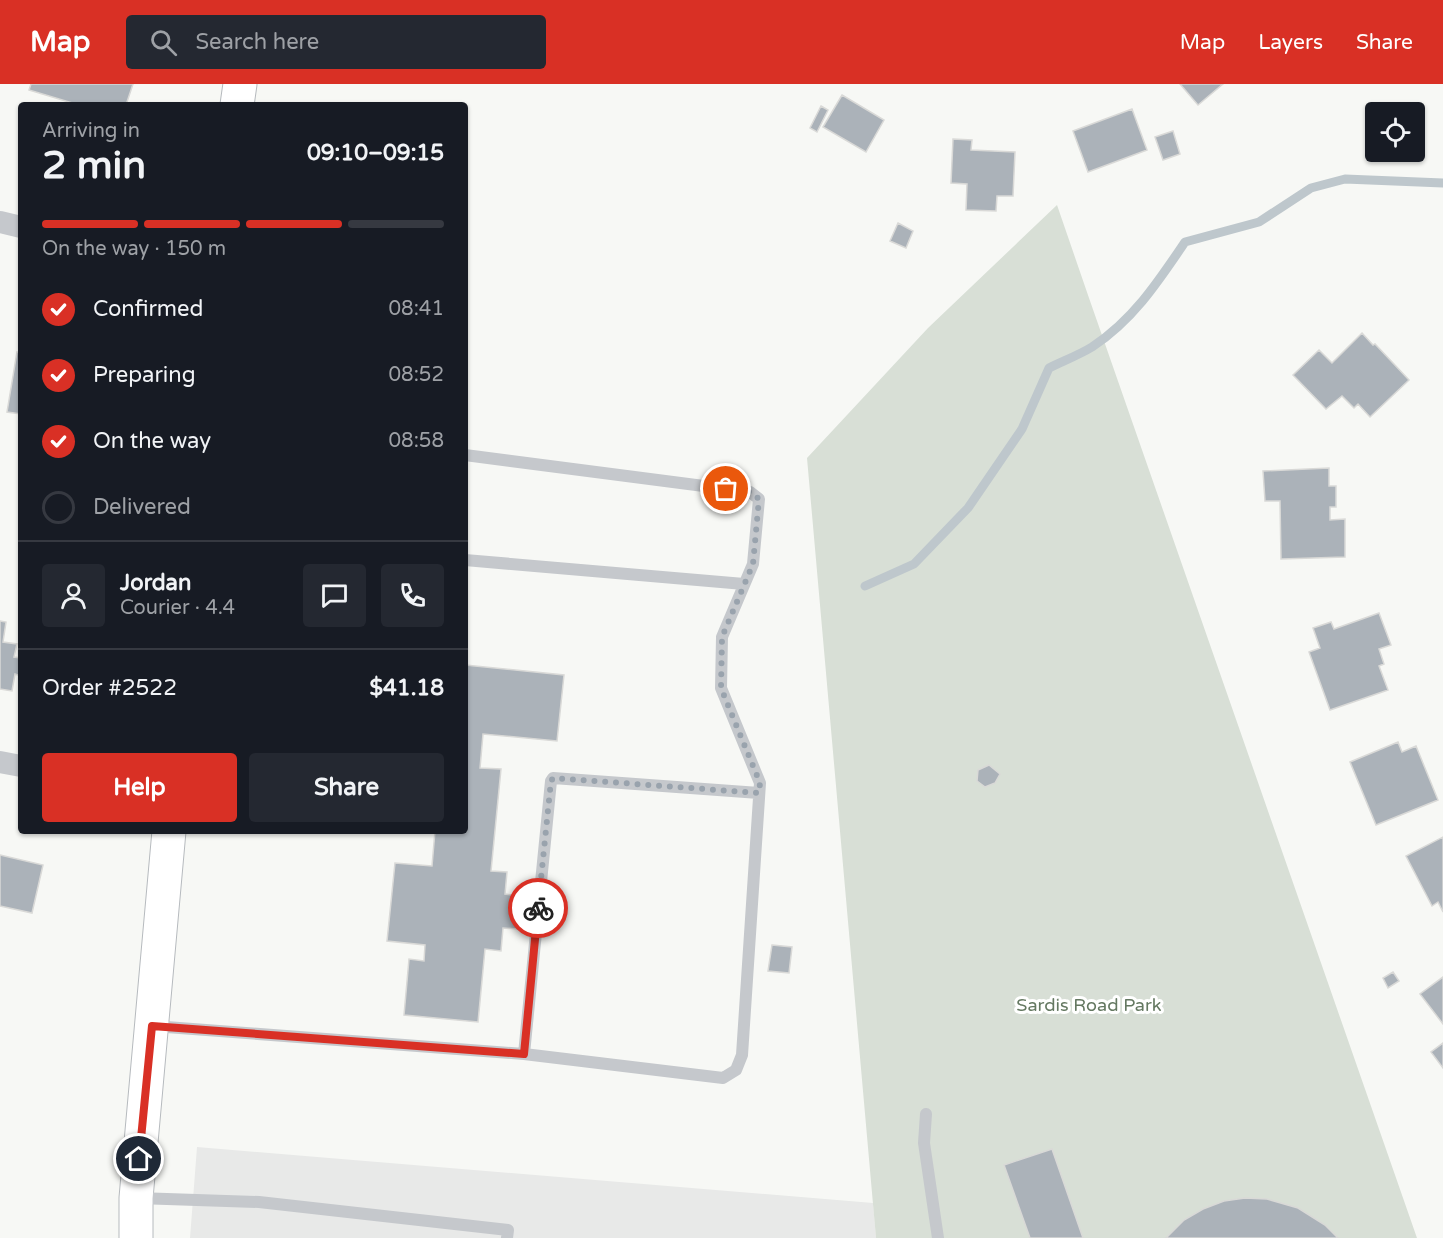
<!DOCTYPE html>
<meta charset="utf-8">
<style>
:root{--surface:#171b24;--page:#242831;--text:#f1f3f6;--muted:#9ea1a6;--line:#363941;--accent:#d93025}
body{margin:0;font-family:"Varela Round",sans-serif;background:var(--page);color:var(--text);height:100vh;display:flex;flex-direction:column;font-size:22px;white-space:nowrap}
*{box-sizing:border-box;margin:0}
p{font-size:20px;color:var(--muted)}
.icon{flex:none;width:33px;height:33px;fill:none;stroke:currentColor;stroke-width:2;stroke-linecap:round;stroke-linejoin:round}
.map{position:relative;flex:1;overflow:hidden}
.details{position:absolute;left:18px;top:18px;width:450px;height:732px;display:flex;flex-direction:column;background:var(--surface);border-radius:6px;box-shadow:0 2px 4px #0004}
.details>*{flex:none}
.fabs{position:absolute;left:1365px;top:18px;display:grid;gap:12px}
.fabs a{display:grid;place-items:center;width:60px;height:60px;border-radius:6px;background:var(--surface);box-shadow:0 2px 4px #0004;font-size:30px}
.pin{position:absolute;display:grid;place-items:center;width:51px;height:51px;color:#fff;margin:-26px;border:3px solid #fff;border-radius:50%;box-shadow:0 2px 6px #0007}
.courier{position:absolute;display:grid;place-items:center;width:60px;height:60px;margin:-30px;border:4px solid #d93025;border-radius:50%;background:#fff;color:#222;box-shadow:0 2px 8px #0007}
.head em{font-style:normal;font-weight:700}
.head div{display:flex;flex-direction:column-reverse}
.head{display:flex;align-items:center;justify-content:space-between;height:102px;padding:0 24px}
h1{font-size:39px;font-weight:700;line-height:45px}
.bar{display:grid;grid-template-columns:repeat(4,1fr);gap:9px 6px;align-content:center;height:72px;padding:0 24px}
.bar i{height:8px;border-radius:4px;background:var(--line)}
.bar .on{background:var(--accent)}
.bar p{grid-column:span 4}
.line{display:flex;align-items:center;gap:15px;padding:0 24px;border-top:2px solid var(--line)}
.line div{flex:1}
.round{display:grid;place-items:center;flex:none;width:63px;height:63px;border-radius:6px;background:var(--page)}
ol{padding:0 24px;list-style:none}
li{display:flex;align-items:center;gap:18px;height:66px}
li p{margin-inline-start:auto}
li .icon{padding:6px;border-radius:50%;background:var(--accent);color:#fff;stroke-width:4}
li:last-child{color:var(--muted)}
li i{width:33px;height:33px;border:3px solid var(--line);border-radius:50%}
.button{display:flex;gap:12px;margin-top:auto;padding:12px 24px}
.button a{flex:1;height:69px;border-radius:6px;background:var(--accent);color:#fff;font-size:24px;font-weight:700;line-height:69px;text-align:center}
.button a+a{background:var(--page);color:var(--text)}
header{display:flex;align-items:center;gap:36px;box-sizing:border-box;height:84px;padding:0 30px;background:var(--accent);color:#fff}
header strong{font-size:28px}
nav{display:flex;gap:33px;margin-inline-start:auto;font-size:21px}
.search{width:420px;height:54px;background:var(--page);display:flex;align-items:center;gap:15px;box-sizing:border-box;padding:0 21px;border-radius:6px;color:var(--muted);font-size:22px}
.map>svg:first-child{display:block}
</style>
<header>
<strong>Map</strong>
<div class="search"><svg class="icon" aria-label="search" viewBox="0 0 24 24"><circle cx="10" cy="10" r="6"/><path d="M15 15l6 6"/></svg>Search here</div>
<nav><a>Map</a><a>Layers</a><a>Share</a></nav>
</header>
<div class="map">
<svg width="1443" height="1154" viewBox="0 0 1443 1154">
<rect width="100%" height="100%" fill="#f7f8f5"/>
<path fill="#e8e9e8" d="M197,1063L873,1119L876,1154H190Z"/>
<path fill="#d8dfd6" d="M1057,121L1089,214L1417,1154H876L807,374L928,244Z"/>
<g fill="none" stroke-linecap="round" stroke-linejoin="round">
<path stroke="#bec7cc" stroke-width="9" d="M865,502L914,480L968,424L1022,345L1049,284C1063,277 1079,271 1092,263C1133,236 1158,198 1185,158L1259,138L1311,104L1345,95L1443,99"/>
</g>
<path fill="#abb2b9" stroke="#d9d9d7" stroke-width="1.5" d="M31,0H133L126,21H79L29,6Z
M1180,0H1223L1198,21Z
M842,11L884,36L866,68L823,43Z
M821,22L828,26L817,48L810,44Z
M1132,25L1147,66L1088,88L1073,47Z
M1173,47L1180,70L1163,76L1155,53Z
M953,55L972,56L971,66L1015,68L1013,112H997L996,127L966,126L967,100L951,99Z
M898,139L913,147L906,164L890,157Z
M1362,249L1373,261L1375,260L1409,296L1370,333L1358,320L1354,324L1342,312L1326,325L1293,291L1319,266L1332,279Z
M17,268L21,269V330L7,328Z
M1329,384V402H1336V423H1330V436L1345,435V473L1281,475L1280,417H1265L1263,387Z
M1379,529L1391,561L1379,565L1384,580L1379,582L1388,606L1330,626L1309,568L1320,564L1313,544L1331,538L1334,545Z
M0,537L6,538L3,558L17,560L14,573L21,574V592L15,590L12,607L0,605Z
M465,581L564,591L557,657L483,650L480,684L501,685L491,787L507,788L505,810L520,812L518,845L503,844L501,867L485,865L478,938L404,931L409,875L424,877L425,861L387,857L395,779L432,782L435,747H465Z
M1398,658L1402,668L1416,662L1438,716L1376,741L1350,678Z
M989,681L1000,690L995,699L985,703L977,697L978,686Z
M1443,753V828L1438,818L1432,822L1406,772Z
M0,771L43,781L32,829L0,822Z
M772,861L792,863L789,889L768,887Z
M1393,888L1399,897L1388,904L1383,894Z
M1443,893V940L1420,910Z
M1443,959V984L1431,968Z
M1052,1065L1083,1154H1030L1004,1081Z
M1245,1114L1267,1115L1298,1124L1325,1141L1338,1154H1166L1184,1136L1203,1125L1224,1117Z"/>
<g fill="none" stroke-linecap="round" stroke-linejoin="round">
<defs>
<path id="primary" d="M237,21L240,0
M136,1154V1114L169,747"/>
</defs>
<use href="#primary" stroke="#b6babe" stroke-width="35"/>
<path stroke="#c5c8cc" stroke-width="12" d="M465,476L744,500
M153,942L524,970L723,994L736,986L742,971L760,699L721,604L722,553L753,480L759,415L750,408L465,371
M524,970L551,697L553,694L759,709
M926,1030L924,1059L938,1154
M137,1114L259,1118L508,1146L507,1154"/>
<path stroke="#c5c8cc" stroke-width="22" d="M0,138L21,143
M0,678L21,682"/>
<use href="#primary" stroke="#fff" stroke-width="33"/>
</g>
<g fill="none" stroke-linecap="round" stroke-linejoin="round">
<path stroke="#99a3ad" stroke-width="6" stroke-dasharray="0 10.8" d="M538,824L551,697L553,694L759,709L760,699L721,604L722,553L753,480L759,415L750,408L726,405"/>
<path stroke="#d93025" stroke-width="8" d="M139,1075L152,942L524,970L538,824"/>
</g>
<g text-anchor="middle" dominant-baseline="central" stroke-width="6" stroke-linejoin="round" paint-order="stroke">
<g font-size="18" fill="#647861" stroke="#fff">
<text x="1089" y="921">Sardis Road Park</text>
</g>
</g>
</svg>
<div class="fabs">
<a><svg class="icon" aria-label="locate" viewBox="0 0 24 24"><circle cx="12" cy="12" r="6"/><path d="M12 2v4M12 18v4M2 12h4M18 12h4"/></svg></a>
</div>
<div class="pin" style="left:726px;top:405px;background:#ea580c"><svg class="icon" aria-label="bag" viewBox="0 0 24 24"><path d="M5 8h14l-1 12H6zM9 8a3 3 0 0 1 6 0"/></svg></div>
<div class="pin" style="left:139px;top:1075px;background:#1f2937"><svg class="icon" aria-label="home" viewBox="0 0 24 24"><path d="M3 11l9-7 9 7M6 9v11h12V9"/></svg></div>
<div class="courier" style="left:538px;top:824px"><svg class="icon" aria-label="bike" viewBox="0 0 24 24"><circle cx="6" cy="16" r="4"/><circle cx="18" cy="16" r="4"/><path d="M6 16l4-8h5l3 8M10 8l3 8H6M13 5h3"/></svg></div>
<section class="details">
<div class="head"><div><h1>2 min</h1><p>Arriving in</p></div><em>09:10–09:15</em></div>
<div class="bar"><i class="on"></i><i class="on"></i><i class="on"></i><i></i><p>On the way · 150 m</p></div>
<ol>
<li><svg class="icon" aria-label="check" viewBox="0 0 24 24"><path d="M5 12l5 5 9-10"/></svg>Confirmed<p>08:41</p></li>
<li><svg class="icon" aria-label="check" viewBox="0 0 24 24"><path d="M5 12l5 5 9-10"/></svg>Preparing<p>08:52</p></li>
<li><svg class="icon" aria-label="check" viewBox="0 0 24 24"><path d="M5 12l5 5 9-10"/></svg>On the way<p>08:58</p></li>
<li><i></i>Delivered</li>
</ol>
<div class="line" style="height:108px"><a class="round"><svg class="icon" aria-label="person" viewBox="0 0 24 24"><circle cx="12" cy="8" r="4"/><path d="M4 21q1-7 8-7t8 7"/></svg></a><div><b>Jordan</b><p>Courier · 4.4</p></div><a class="round"><svg class="icon" aria-label="chat" viewBox="0 0 24 24"><path d="M4 5h16v11H9l-5 4z"/></svg></a><a class="round"><svg class="icon" aria-label="phone" viewBox="0 0 24 24"><path d="M5 4h4l2 5-3 2q2 4 5 5l2-3 5 2v4C11 20 4 13 5 4z"/></svg></a></div>
<div class="line" style="height:78px"><div>Order #2522</div><b>$41.18</b></div>
<div class="button"><a>Help</a><a>Share</a></div>
</section>
</div>
